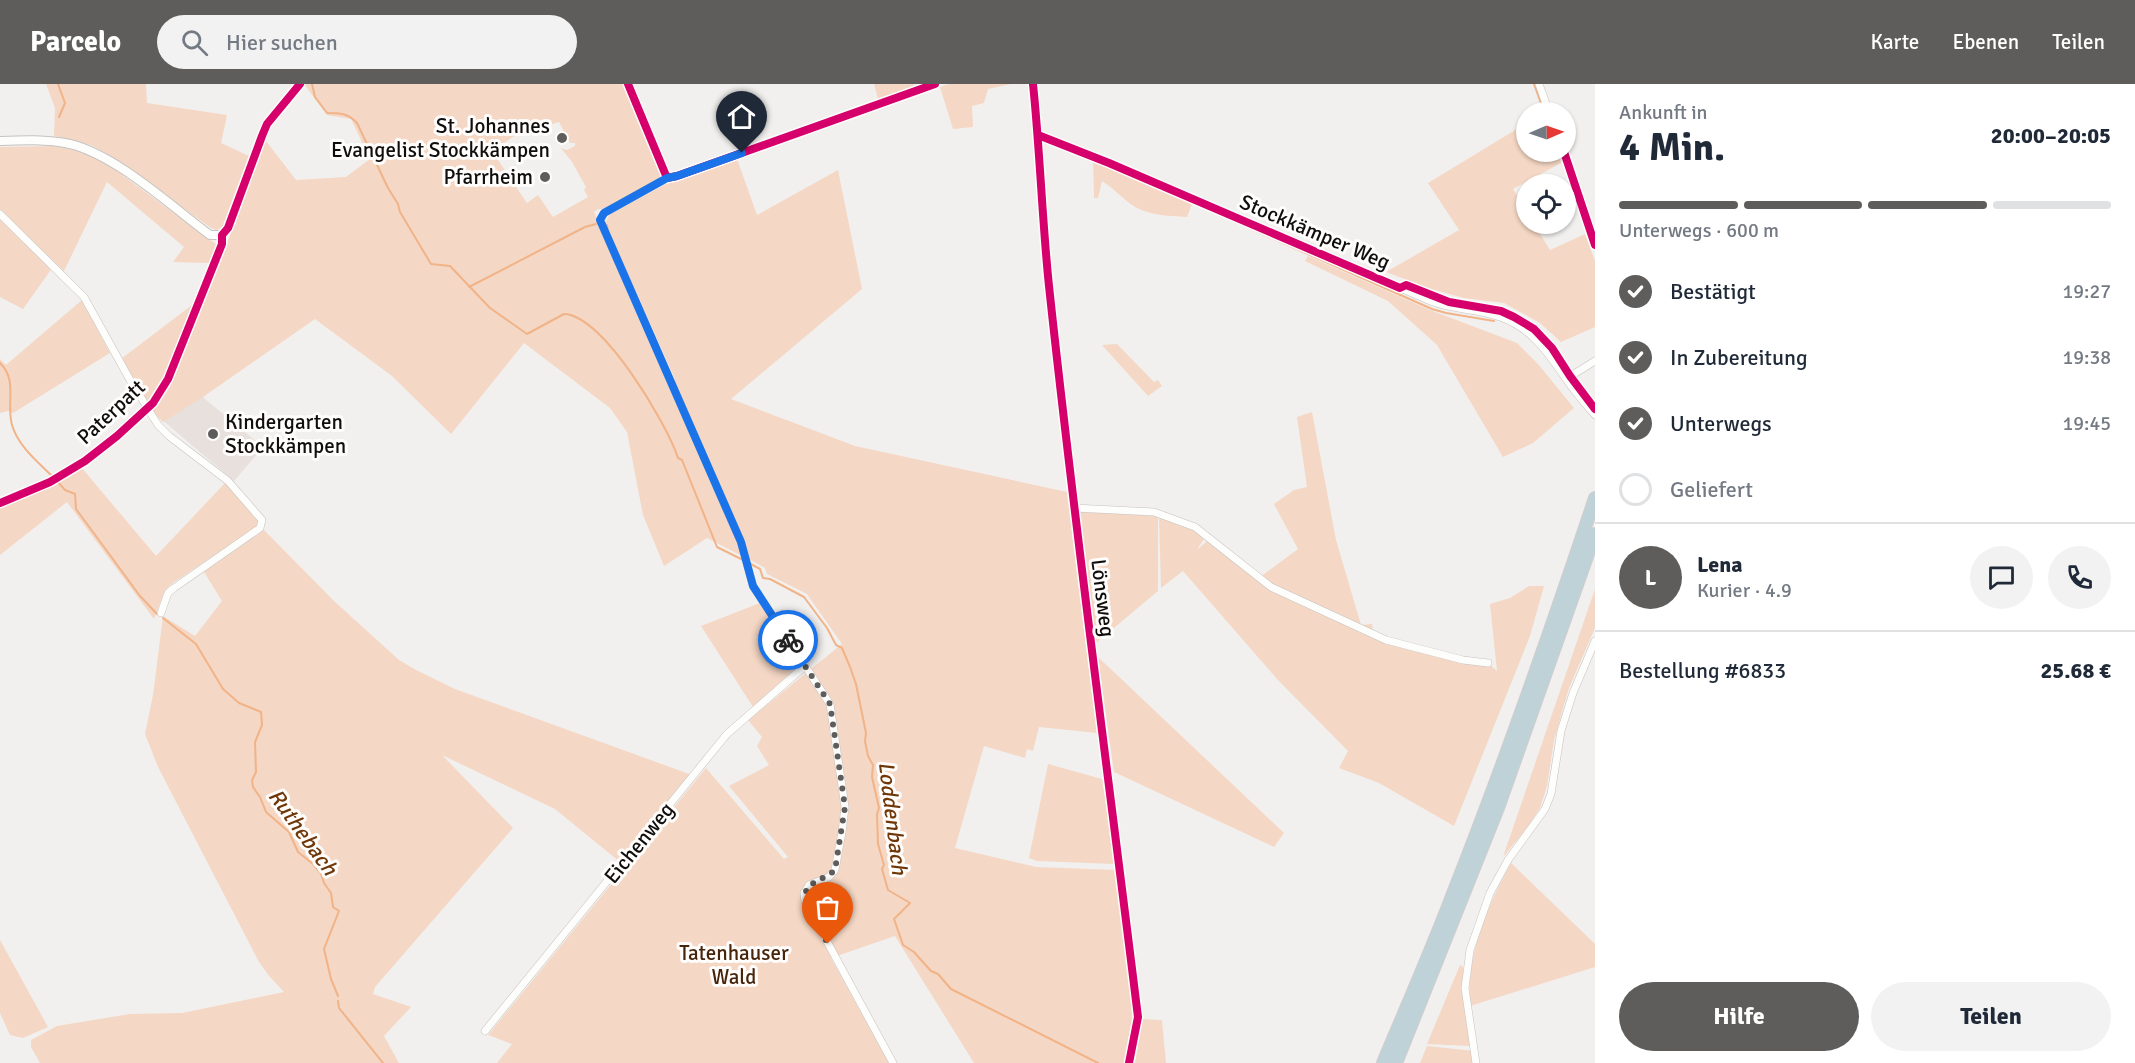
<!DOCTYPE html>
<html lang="de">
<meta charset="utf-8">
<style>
:root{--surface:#fff;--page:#f2f2f3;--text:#1f2937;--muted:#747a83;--line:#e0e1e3;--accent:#5e5d5c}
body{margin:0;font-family:Signika,sans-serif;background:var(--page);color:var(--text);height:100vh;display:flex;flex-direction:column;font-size:22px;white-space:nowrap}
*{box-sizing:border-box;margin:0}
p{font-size:20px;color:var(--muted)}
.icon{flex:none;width:33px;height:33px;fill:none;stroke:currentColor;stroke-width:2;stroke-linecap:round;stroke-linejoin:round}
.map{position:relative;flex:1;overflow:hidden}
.sheet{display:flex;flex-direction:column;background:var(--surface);width:540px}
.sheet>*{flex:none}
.needle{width:39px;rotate:88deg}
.tools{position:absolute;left:1516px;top:18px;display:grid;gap:12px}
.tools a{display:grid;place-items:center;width:60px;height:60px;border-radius:50%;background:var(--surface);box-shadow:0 2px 4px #0004;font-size:30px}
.pin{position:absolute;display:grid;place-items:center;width:51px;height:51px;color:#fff;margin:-62px -26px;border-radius:50% 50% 50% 0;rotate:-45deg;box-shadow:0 0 6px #0007}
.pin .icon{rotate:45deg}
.courier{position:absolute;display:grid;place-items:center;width:60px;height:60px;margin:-30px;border:4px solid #1a73e8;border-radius:50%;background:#fff;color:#222;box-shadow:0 2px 8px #0007}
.overview em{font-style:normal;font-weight:800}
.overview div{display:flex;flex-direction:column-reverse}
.overview{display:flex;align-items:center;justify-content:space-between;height:102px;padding:0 24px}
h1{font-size:39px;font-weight:800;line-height:45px}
.bar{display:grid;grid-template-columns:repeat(4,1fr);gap:9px 6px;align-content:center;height:72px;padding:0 24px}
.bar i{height:8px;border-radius:4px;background:var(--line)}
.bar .current{background:var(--accent)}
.bar p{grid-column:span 4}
.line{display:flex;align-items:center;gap:15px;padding:0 24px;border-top:2px solid var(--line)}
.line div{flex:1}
.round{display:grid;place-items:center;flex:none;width:63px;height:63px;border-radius:32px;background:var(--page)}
ol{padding:0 24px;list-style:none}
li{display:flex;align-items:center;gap:18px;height:66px}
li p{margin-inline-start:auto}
li .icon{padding:6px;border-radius:50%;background:var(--accent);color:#fff;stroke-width:4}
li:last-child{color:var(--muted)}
li i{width:33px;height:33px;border:3px solid var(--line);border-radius:50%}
.cta{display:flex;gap:12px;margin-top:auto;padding:12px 24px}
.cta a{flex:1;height:69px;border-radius:36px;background:var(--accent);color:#fff;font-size:24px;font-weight:800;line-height:69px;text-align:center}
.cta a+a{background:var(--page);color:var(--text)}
header{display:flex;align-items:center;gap:36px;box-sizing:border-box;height:84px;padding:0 30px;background:var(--accent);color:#fff}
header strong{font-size:28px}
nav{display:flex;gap:33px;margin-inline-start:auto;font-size:21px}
.search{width:420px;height:54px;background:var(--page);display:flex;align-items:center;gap:15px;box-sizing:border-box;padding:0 21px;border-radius:33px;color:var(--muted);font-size:22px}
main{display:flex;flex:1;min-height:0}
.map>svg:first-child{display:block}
</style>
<header>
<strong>Parcelo</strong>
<div class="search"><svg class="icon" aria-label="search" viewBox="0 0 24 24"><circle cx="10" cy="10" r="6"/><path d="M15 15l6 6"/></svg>Hier suchen</div>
<nav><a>Karte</a><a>Ebenen</a><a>Teilen</a></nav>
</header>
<main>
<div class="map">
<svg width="1595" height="979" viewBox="0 0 1595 979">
<rect width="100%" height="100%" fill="#f2f0ee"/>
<path fill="#e8e0dc" d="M193,305L263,363L234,397L154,329Z"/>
<path fill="#f4d7c4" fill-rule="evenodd" d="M46,0H146L147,19L227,31L221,59L249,72L222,144L216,146L211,144L106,69L91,61L54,52L55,24Z
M304,0H624L660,87V93L656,98L604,125H598L594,128L626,206L738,459L742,472L707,454L664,482L643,431L627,348L610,324L524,259L451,350L392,292L315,235L203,313L163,338L152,327L153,324L147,318L121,275L196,218L210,179L173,178L184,163L107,98L64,187L0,126V63L53,62L70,65L90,71L117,87L217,161L227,159L266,57L296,96L346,93L370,75L351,35L327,31ZM559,38L570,59H575V62L567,66L561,64L572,78L586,103L584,106L588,113L553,133L538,111L527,119L492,67L516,51Z
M874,0H913L915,2L878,15Z
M949,0H1011L988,5L984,19L972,22L973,43L953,45L940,3Z
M1527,39V68H1557L1561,79L1513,105L1527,128V140H1534L1550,166L1585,150L1595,177V243L1561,258L1540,239L1504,219L1464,214L1431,205L1386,188L1459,146L1428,99Z
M737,75L757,131L838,86L862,205L731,315L855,362L1067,408L1097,649L1039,643L1033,667L1027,665L1025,674L984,662L955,764L1036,783L1117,786L1133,933L1125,979H974L895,852L831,874L889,979H497L512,960L488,951L706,684L784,775L788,773L729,702L769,681L757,662L762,653L748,636L842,560L807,510L767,490L765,484L749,475L742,451L672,297L675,295L634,203L631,204L605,139L610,130L668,99Z
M1093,76L1193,117L1187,133C1169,132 1146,131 1132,121C1121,113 1113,104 1102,97L1098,114H1094Z
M0,134L51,182L50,187L23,225L0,213Z
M1308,172L1430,226L1517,259L1538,280L1574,324L1533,359L1503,373L1437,261L1388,217L1305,177Z
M82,216L110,269L13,329L8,327L0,329V275L6,281Z
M1117,260L1154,298L1158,296L1162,302L1148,312L1102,261Z
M1312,328L1336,456L1361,541L1372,540L1373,549L1385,557L1489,580L1497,587L1490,520L1510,514L1529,502H1544L1530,552L1454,742L1379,699L1339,684L1348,667L1277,595L1183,487L1161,504L1159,433L1194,445L1205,453L1197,466L1207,457L1256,496L1298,465L1274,420L1294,406L1307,403L1297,333Z
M81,383L156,472L226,398L258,436L257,443L174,498L165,506L154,535L67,418L0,471V423L56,401Z
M1078,426L1158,432V507L1096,559Z
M264,446L334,517L399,576L416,586L455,605L692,691L620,778L555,725L442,671L513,744L375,903L373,910L411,923L384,952L399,979H40L31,963V956L57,942L130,930L182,929L284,908L270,893L259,878L158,683L145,650L153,611L163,532L195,552L222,517L204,488Z
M1595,505V544L1569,604L1554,656L1547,702L1540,724L1526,745L1503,773Z
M760,519L798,576L796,584L753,623L701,542Z
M1098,573L1284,749L1274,763L1114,688Z
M1048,680L1102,695L1116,776L1114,780L1037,777L1029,774Z
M1511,779L1595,860V883L1470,922C1466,870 1487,823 1511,779Z
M0,856L48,943L23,954L10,951L0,929Z
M1460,881L1463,883L1464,919L1470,962L1427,960Z
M1142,935L1162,936L1166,979H1135Z
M1427,962L1474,967L1475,979H1420Z"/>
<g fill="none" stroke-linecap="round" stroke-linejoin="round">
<path stroke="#f1b388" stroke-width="2" d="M58,0L65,19L59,33
M312,0L315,13L327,29C339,29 348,29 357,39L388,104L398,120L400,128L431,180L450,182L490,224L527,250L564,230C603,231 667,340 678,374L682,376L717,463L743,476
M1534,0L1544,28
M1195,120L1432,225L1446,229L1494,237
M607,141L608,148
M469,203L585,143L596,140
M0,279C18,296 6,320 12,341C18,362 38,378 53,393
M57,397L65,406L75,410L76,425L140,512L157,530
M749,479L760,485L763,494L770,495L804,513L827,544L836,561L842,564L850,583L856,600L866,649L865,657L868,672L873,681L872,693L879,724L877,730L878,760L884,781L882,785L888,806L910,819L894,835L903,861L914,868L931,887L938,890L951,905L1098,979
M163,534L196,560L223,605L239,619L261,628L262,641L255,658L256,688L252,696L253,703L260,713L266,728L289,748L298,768L313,780L321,790L324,799L331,809L333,823L339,827L324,865L331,895L338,912
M338,917L339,924L383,979"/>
<defs>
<path id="minor" d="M628,0L667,94
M1033,0C1040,67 1042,135 1049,202C1075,446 1108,689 1138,933L1129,979
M1539,0L1549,28
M1038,51L1109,79L1433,218C1455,226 1479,225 1500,233C1532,244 1548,269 1566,295C1575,308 1585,320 1595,331
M1564,68L1595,161
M0,130L84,213L130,296L158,341L169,352L228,397L262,436L260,444L174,504L168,509L161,529
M1566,295L1595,277
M0,419L50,398L85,377L117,352L153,319L168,295L222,160V151
M1074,424L1154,428L1195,443L1271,503L1386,556L1463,576L1488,579
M485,947L727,650L805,582
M893,979L805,817L804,809L809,801L829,793L835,786L842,748L845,723L830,620L753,502L741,458L600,136L604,129L667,94L677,92L935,0
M1476,979L1465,904L1470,866L1490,809L1508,776L1545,725L1551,710L1561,647L1573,609L1595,557"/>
<path id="tertiary" d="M0,57C23,56 47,55 70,60C116,71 171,122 210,151H222L228,144L267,40L300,0"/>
<path id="motorway" d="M1383,979C1407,922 1432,865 1454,807C1505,678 1551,546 1595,414
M1396,979L1498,724L1595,450"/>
</defs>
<use href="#minor" stroke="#c5c3c1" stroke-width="8"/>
<use href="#tertiary" stroke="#c5c3c1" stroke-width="10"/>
<use href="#motorway" stroke="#cfcecd" stroke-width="14"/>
<use href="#minor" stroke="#fdfdfc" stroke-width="7"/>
<use href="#tertiary" stroke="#fdfdfc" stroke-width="8"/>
<use href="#motorway" stroke="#bfd2d7" stroke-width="12"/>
<defs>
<path id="cycleway" d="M628,0L667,94L677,92L935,0
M1033,0C1040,67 1042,135 1049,202C1075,446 1108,689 1138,933L1129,979
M1038,51L1109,79L1400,204L1406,201L1449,218L1501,227L1514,233L1534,245L1552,264L1570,292L1595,325
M1564,68L1595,161
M0,419L50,398L85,377L117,352L153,319L168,295L222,160V151L228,144L262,52L267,40L300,0"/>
</defs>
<use href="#cycleway" stroke="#fffdfc" stroke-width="11"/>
<use href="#cycleway" stroke="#d6006c" stroke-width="8"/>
</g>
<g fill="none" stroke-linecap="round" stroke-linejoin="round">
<path stroke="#5e5d5c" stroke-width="6" stroke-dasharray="0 10.8" d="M788,556L830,620L845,723L835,786C824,797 803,797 805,816L828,860"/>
<path stroke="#1a73e8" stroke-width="8" d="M742,69L677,92L667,94L604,129L600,136L741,458L753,502L788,556"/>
</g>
<g fill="#5e5d5c" stroke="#fffdfc" stroke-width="2">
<circle cx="562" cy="54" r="6"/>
<circle cx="545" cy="93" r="6"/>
<circle cx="213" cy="350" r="6"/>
</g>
<g text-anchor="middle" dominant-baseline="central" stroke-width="6" stroke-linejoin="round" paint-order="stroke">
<g font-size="21" fill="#0f0e0d" stroke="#fffdfc" text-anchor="end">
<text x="550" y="42">St. Johannes<tspan x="550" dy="24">Evangelist Stockkämpen</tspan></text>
<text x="533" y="93">Pfarrheim</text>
<text x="225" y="338" text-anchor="start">Kindergarten<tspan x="225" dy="24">Stockkämpen</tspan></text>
</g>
<g font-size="21" fill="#0f0e0d" stroke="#fffdfc">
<text transform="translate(1315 148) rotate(23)">Stockkämper Weg</text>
<text transform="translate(111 328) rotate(-43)">Paterpatt</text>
<text transform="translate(1103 514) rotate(83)">Lönsweg</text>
<text transform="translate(639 759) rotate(-51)">Eichenweg</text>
</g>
<g font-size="21" fill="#47250b" stroke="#fffdfc">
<text x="734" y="869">Tatenhauser<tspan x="734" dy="24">Wald</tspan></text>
</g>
<g font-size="22" font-style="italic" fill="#6f3708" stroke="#fffdfc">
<text transform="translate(893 734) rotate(83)">Loddenbach</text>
<text transform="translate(303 748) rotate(54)">Ruthebach</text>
</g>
</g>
</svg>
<div class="tools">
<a><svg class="needle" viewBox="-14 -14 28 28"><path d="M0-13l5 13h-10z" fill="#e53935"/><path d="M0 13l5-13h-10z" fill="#747a83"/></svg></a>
<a><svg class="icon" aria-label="locate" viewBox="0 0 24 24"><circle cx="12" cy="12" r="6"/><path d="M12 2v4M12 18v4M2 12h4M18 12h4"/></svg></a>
</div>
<div class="pin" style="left:828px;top:860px;background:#ea580c"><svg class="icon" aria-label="bag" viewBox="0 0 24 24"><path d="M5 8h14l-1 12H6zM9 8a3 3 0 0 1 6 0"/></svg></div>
<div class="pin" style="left:742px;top:69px;background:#1f2937"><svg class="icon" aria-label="home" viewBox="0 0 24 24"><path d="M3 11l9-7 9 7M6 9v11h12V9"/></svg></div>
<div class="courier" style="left:788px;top:556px"><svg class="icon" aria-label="bike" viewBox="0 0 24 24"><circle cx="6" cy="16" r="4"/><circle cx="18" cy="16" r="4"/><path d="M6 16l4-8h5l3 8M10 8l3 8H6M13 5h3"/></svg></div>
</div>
<section class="sheet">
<div class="overview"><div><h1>4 Min.</h1><p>Ankunft in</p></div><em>20:00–20:05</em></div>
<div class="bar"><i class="current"></i><i class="current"></i><i class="current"></i><i></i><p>Unterwegs · 600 m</p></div>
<ol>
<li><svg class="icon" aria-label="check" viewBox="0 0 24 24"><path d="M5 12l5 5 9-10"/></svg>Bestätigt<p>19:27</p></li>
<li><svg class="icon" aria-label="check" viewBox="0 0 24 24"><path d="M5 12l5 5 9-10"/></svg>In Zubereitung<p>19:38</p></li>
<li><svg class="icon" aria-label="check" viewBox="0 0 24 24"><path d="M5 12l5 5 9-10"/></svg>Unterwegs<p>19:45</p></li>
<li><i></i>Geliefert</li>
</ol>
<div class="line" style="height:108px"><b class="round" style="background:var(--accent);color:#fff">L</b><div><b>Lena</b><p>Kurier · 4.9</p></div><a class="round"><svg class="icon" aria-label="chat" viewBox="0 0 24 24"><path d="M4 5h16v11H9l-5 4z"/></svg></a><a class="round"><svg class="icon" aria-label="phone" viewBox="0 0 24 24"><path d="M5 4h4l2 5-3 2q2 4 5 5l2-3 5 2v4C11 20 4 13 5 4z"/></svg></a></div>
<div class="line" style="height:78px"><div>Bestellung #6833</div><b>25.68 €</b></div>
<div class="cta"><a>Hilfe</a><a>Teilen</a></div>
</section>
</main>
